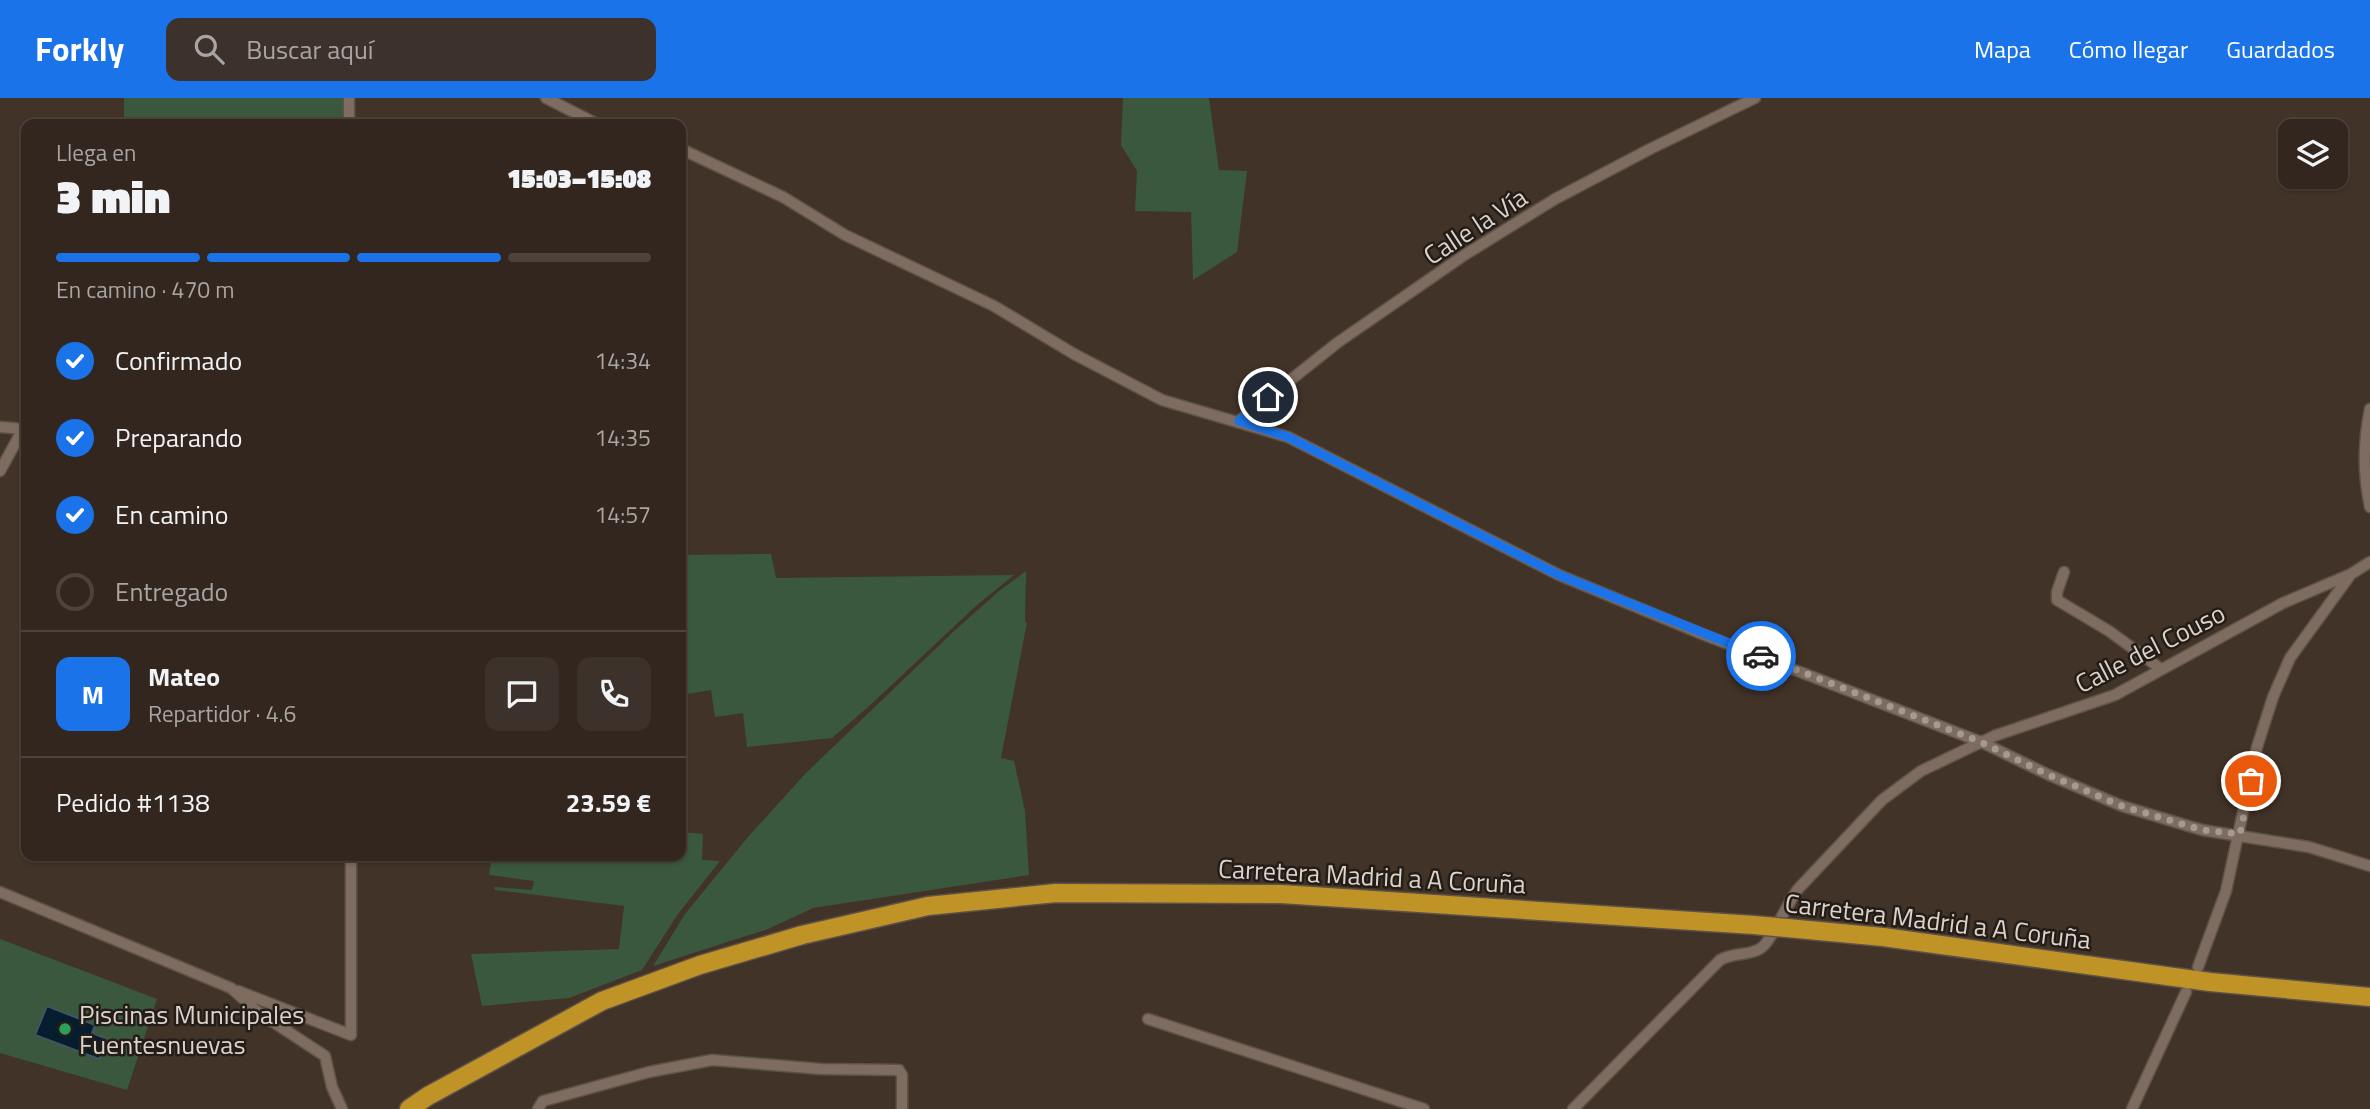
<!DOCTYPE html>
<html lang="es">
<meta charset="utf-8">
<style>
:root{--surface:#32261e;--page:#3d322b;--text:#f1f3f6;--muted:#a8a5a4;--line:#4d433c;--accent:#1a73e8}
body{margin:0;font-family:"Titillium Web",sans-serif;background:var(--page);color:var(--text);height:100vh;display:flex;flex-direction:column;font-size:26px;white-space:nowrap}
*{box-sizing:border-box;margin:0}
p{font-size:23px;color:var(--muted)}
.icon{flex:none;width:38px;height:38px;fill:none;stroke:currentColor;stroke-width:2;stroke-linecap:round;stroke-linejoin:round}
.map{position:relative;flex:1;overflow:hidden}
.details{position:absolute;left:21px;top:21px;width:665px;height:742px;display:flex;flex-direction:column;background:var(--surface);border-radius:14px;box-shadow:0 2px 5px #0004,0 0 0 2px var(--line)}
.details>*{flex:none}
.controls{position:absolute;left:2278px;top:21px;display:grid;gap:14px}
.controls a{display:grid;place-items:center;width:70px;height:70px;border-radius:14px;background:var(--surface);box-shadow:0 2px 5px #0004,0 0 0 2px var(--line);font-size:35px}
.pin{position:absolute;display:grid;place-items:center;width:60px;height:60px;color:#fff;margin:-30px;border:4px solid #fff;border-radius:50%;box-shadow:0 2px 7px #0007}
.courier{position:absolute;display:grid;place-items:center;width:70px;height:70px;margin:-35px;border:5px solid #1a73e8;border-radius:50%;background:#fff;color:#222;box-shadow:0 2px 9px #0007}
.summary em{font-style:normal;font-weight:800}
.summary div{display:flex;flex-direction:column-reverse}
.summary{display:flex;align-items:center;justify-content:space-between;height:119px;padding:0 35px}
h1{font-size:46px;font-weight:800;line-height:52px}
.bar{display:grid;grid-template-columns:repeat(4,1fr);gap:10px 7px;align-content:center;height:84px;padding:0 35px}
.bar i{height:9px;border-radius:5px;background:var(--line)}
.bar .active{background:var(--accent)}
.bar p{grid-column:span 4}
.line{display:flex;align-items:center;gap:18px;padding:0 35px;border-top:2px solid var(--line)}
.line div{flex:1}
.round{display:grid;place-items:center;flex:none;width:74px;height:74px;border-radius:14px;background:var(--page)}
ol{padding:0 35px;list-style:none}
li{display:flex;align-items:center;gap:21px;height:77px}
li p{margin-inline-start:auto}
li .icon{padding:7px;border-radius:50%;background:var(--accent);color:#fff;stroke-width:4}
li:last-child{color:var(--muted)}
li i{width:38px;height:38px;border:4px solid var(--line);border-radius:50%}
header{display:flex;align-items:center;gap:42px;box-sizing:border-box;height:98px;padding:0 35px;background:var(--accent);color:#fff}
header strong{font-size:33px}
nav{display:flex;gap:38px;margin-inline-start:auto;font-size:24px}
.search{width:490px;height:63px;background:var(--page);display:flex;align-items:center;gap:18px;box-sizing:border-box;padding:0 24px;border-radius:14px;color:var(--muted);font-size:26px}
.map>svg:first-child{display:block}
</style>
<header>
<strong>Forkly</strong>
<div class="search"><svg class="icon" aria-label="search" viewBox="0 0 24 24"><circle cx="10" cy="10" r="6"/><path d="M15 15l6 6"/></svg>Buscar aquí</div>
<nav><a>Mapa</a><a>Cómo llegar</a><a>Guardados</a></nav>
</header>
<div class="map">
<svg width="2370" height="1011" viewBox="0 0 2370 1011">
<rect width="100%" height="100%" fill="#423328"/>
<path fill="#3a583e" d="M124,0H347V26H124Z
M1123,0H1209L1219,72L1247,73L1237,154L1193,182L1191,114L1135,113L1137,73L1121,47Z
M771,456L776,480L1014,477L977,507L867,610L832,640L747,649L743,615L715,619L711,592L681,597V457Z
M1026,473L1025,524H1027L1001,660L1014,663L1025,713L1029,777L813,810L768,831L653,868L685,816L748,739L806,675L953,534L998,494Z
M681,734L703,736L702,762L720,763L678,816L642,872L569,900L482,908L471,856L619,851L624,808L495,792L494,789L532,792L534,783L489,777L492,758H681Z
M0,841L157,901L127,992L0,955Z"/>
<path fill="#041e2f" stroke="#44545e" stroke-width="2" d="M47,908L95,927L92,935L107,941L99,961L35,937Z"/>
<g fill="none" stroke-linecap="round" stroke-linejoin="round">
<defs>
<path id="street" d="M349,0V26
M546,0L597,26
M681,51L783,99L845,137L994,208L1074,256L1162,302L1288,339L1559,477L1697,534L1981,644L2049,677L2122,708L2202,732L2309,749L2370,768
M2370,311C2363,346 2363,375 2370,409
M1239,323L1337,245L1466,156L1555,101L1650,51L1755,0
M0,329L23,331
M0,373L23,331H26
M2064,474L2057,494V502L2109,533L2161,571
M0,794L231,890L258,914L325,958L332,989L342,1011
M2198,869L2226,793L2257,649L2273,599L2290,560L2351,476
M238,893L351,937V758
M1148,921L1424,1011
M538,1011L543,1003L649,974L712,962L821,971L899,972L902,977V1011
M1573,1011L1720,862C1734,854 1750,858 1761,850C1772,843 1787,804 1799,790L1882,702L1921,673L1994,638L2115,597L2283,505L2351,476L2370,464
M2132,1011L2186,894"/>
<path id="highway" d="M1787,830L1883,839L2210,884L2370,899
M409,1011L428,998L602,903L700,867L802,837L928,808L1056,795L1281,796L1754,827"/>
</defs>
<use href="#street" stroke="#5e5248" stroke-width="13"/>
<use href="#highway" stroke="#5e5248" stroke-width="21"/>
<use href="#street" stroke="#7d6c5f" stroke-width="10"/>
<use href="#highway" stroke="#c09327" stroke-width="18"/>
<defs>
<path id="highway-bridge" d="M1754,827L1787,830"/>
</defs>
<use href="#highway-bridge" stroke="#5e5248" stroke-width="21" stroke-linecap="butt"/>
<use href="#highway-bridge" stroke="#c09327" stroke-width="18"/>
</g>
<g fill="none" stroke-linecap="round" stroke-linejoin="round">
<path stroke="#a59a91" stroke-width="7" stroke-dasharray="0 12.6" d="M1761,558L1981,644L2049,677L2122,708L2202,732L2240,736L2251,683"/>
<path stroke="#1a73e8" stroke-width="9" d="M1268,299L1239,323L1288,339L1559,477L1761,558"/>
</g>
<circle fill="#2e9e5b" stroke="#241d17" stroke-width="2.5" cx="65" cy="931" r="7"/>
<g text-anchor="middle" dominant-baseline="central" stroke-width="5" stroke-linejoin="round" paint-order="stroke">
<g font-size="26" fill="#dbd2ca" stroke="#241d17">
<text transform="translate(1475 128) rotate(-33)">Calle la Vía</text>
<text transform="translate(2150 550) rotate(-27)">Calle del Couso</text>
<text transform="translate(1372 778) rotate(3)">Carretera Madrid a A Coruña</text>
<text transform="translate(1938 823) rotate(7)">Carretera Madrid a A Coruña</text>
</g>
<g font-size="26" fill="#dbd2ca" stroke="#241d17" text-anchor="start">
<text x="79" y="916">Piscinas Municipales<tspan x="79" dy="30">Fuentesnuevas</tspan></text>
</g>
</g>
</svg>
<div class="controls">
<a><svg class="icon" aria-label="layers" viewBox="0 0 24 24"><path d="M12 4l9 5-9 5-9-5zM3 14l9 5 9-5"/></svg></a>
</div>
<div class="pin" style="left:2251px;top:683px;background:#ea580c"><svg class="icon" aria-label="bag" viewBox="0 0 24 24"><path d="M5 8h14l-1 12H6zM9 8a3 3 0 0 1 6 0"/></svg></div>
<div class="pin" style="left:1268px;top:299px;background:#1f2937"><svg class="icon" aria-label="home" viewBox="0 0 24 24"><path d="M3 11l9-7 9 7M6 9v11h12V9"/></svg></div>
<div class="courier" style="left:1761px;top:558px"><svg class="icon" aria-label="car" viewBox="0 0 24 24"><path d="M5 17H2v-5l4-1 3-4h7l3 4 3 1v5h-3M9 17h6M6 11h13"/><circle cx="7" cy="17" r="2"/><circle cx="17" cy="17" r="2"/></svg></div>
<section class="details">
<div class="summary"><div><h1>3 min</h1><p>Llega en</p></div><em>15:03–15:08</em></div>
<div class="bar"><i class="active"></i><i class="active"></i><i class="active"></i><i></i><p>En camino · 470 m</p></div>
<ol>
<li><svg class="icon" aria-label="check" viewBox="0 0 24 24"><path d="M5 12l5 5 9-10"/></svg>Confirmado<p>14:34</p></li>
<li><svg class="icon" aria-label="check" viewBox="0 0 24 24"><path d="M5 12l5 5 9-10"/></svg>Preparando<p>14:35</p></li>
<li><svg class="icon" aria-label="check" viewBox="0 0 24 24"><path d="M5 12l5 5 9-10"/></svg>En camino<p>14:57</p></li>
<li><i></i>Entregado</li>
</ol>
<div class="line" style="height:126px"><b class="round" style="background:var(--accent);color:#fff">M</b><div><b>Mateo</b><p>Repartidor · 4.6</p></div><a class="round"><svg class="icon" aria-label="chat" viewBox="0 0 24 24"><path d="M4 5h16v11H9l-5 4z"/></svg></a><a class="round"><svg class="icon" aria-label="phone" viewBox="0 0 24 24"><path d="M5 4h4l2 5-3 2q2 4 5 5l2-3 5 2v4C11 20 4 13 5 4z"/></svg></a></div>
<div class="line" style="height:91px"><div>Pedido #1138</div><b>23.59 €</b></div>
</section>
</div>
